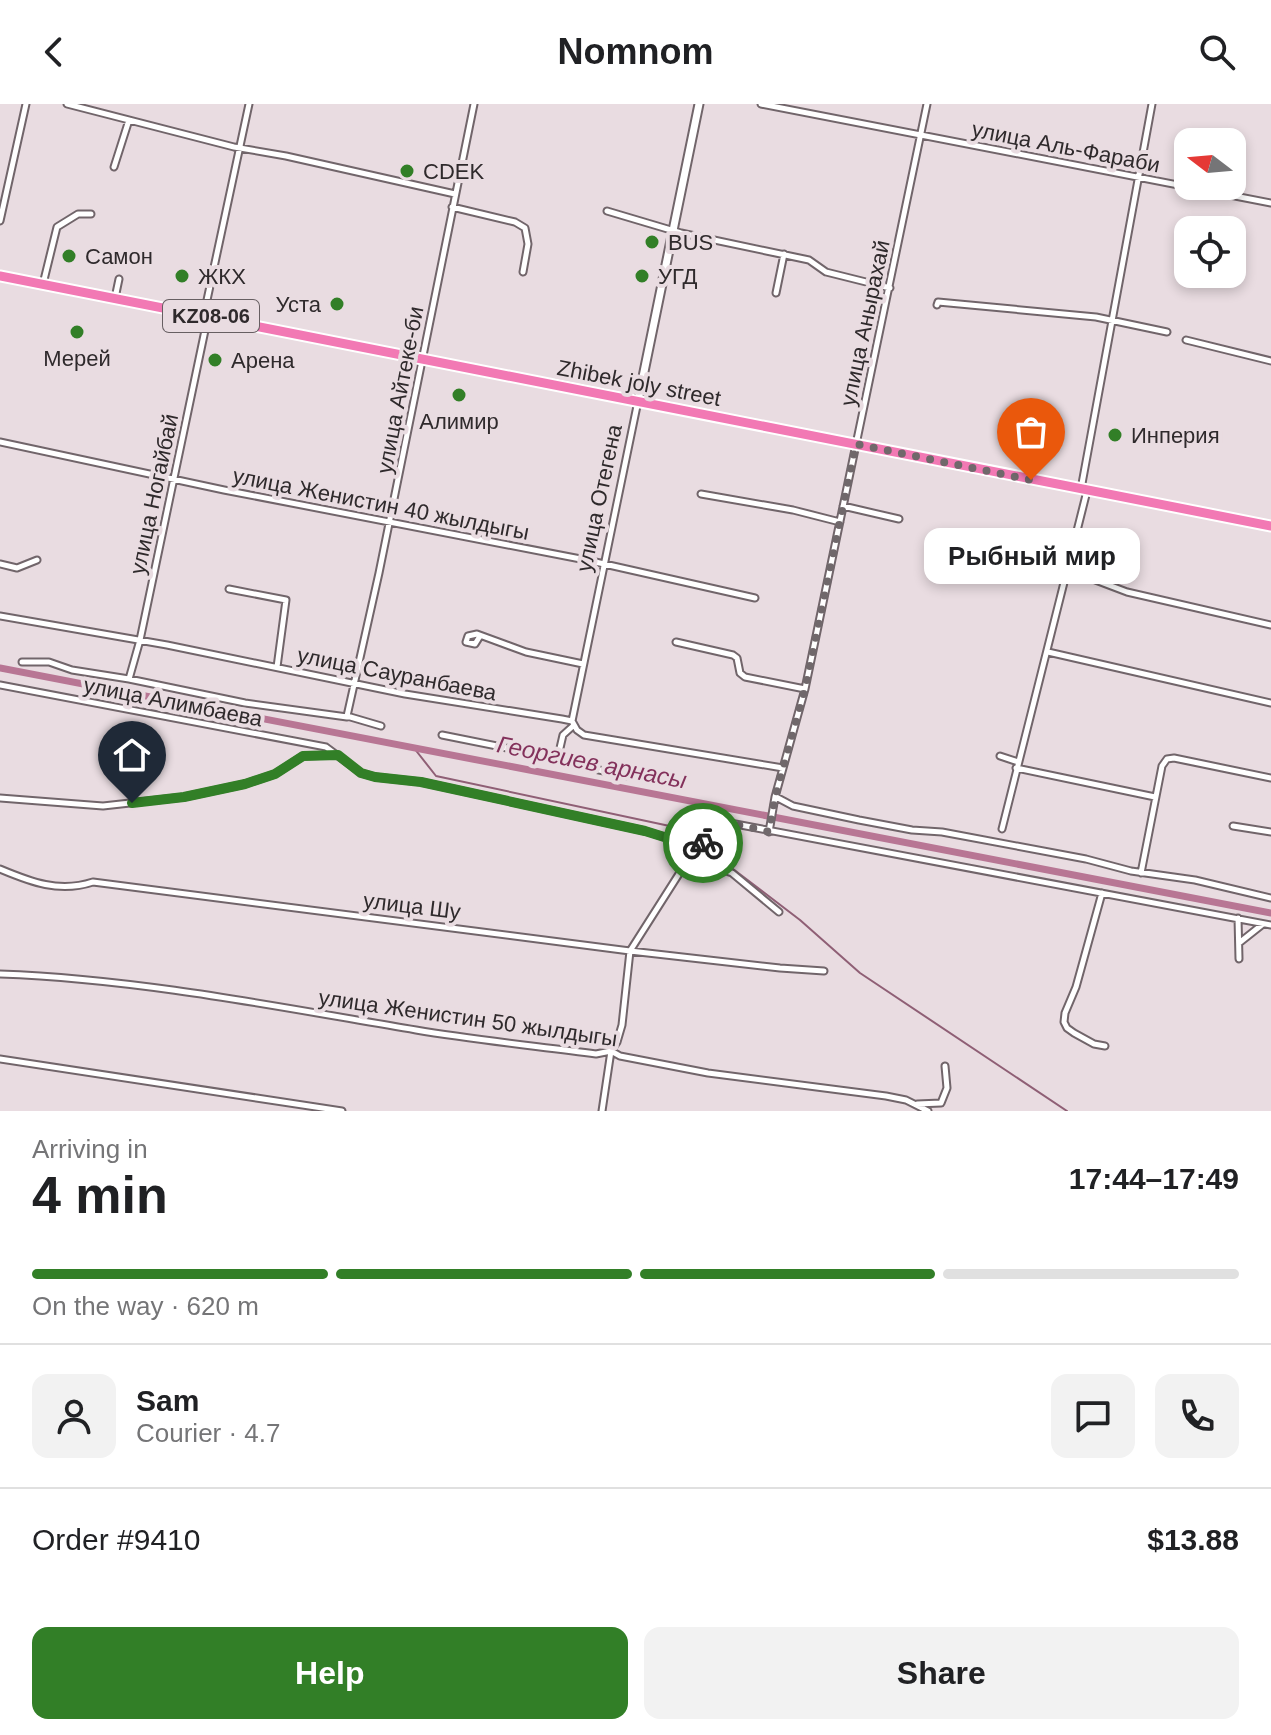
<!DOCTYPE html>
<meta charset="utf-8">
<style>
:root{--surface:#fff;--page:#f2f2f2;--text:#202124;--muted:#757577;--line:#e0e0e0;--accent:#327f27}
body{margin:0;font-family:Helvetica,sans-serif;background:var(--page);color:var(--text);height:100vh;display:flex;flex-direction:column;font-size:30px;white-space:nowrap}
*{box-sizing:border-box;margin:0}
p{font-size:26px;color:var(--muted)}
.icon{flex:none;width:44px;height:44px;fill:none;stroke:currentColor;stroke-width:2;stroke-linecap:round;stroke-linejoin:round}
.map{position:relative;height:1007px;overflow:hidden}
.panel{display:flex;flex-direction:column;background:var(--surface);flex:1}
.panel>*{flex:none}
.needle{width:52px;rotate:286deg}
.fabs{position:absolute;left:1174px;top:24px;display:grid;gap:16px}
.fabs a{display:grid;place-items:center;width:72px;height:72px;border-radius:16px;background:var(--surface);box-shadow:0 4px 12px #0003;font-size:40px}
.pin{position:absolute;display:grid;place-items:center;width:68px;height:68px;color:#fff;margin:-82px -34px;border-radius:50% 50% 50% 0;rotate:-45deg;box-shadow:0 0 8px #0007}
.pin .icon{rotate:45deg}
.courier{position:absolute;display:grid;place-items:center;width:80px;height:80px;margin:-40px;border:6px solid #327f27;border-radius:50%;background:#fff;color:#222;box-shadow:0 2px 10px #0007}
.bubble{position:absolute;height:56px;border-radius:16px;background:var(--surface);box-shadow:0 4px 12px #0003;font-size:26px;font-weight:800;line-height:56px;text-align:center}
.overview em{font-style:normal;font-weight:800}
.overview div{display:flex;flex-direction:column-reverse}
.overview{display:flex;align-items:center;justify-content:space-between;height:136px;padding:0 32px}
h1{font-size:52px;font-weight:800;line-height:60px}
.bar{display:grid;grid-template-columns:repeat(4,1fr);gap:12px 8px;align-content:center;height:96px;padding:0 32px}
.bar i{height:10px;border-radius:6px;background:var(--line)}
.bar .selected{background:var(--accent)}
.bar p{grid-column:span 4}
.line{display:flex;align-items:center;gap:20px;padding:0 32px;border-top:2px solid var(--line)}
.line div{flex:1}
.round{display:grid;place-items:center;flex:none;width:84px;height:84px;border-radius:16px;background:var(--page)}
.primary-button{display:flex;gap:16px;margin-top:auto;padding:16px 32px}
.primary-button a{flex:1;height:92px;border-radius:16px;background:var(--accent);color:#fff;font-size:32px;font-weight:800;line-height:92px;text-align:center}
.primary-button a+a{background:var(--page);color:var(--text)}
header{display:flex;justify-content:space-between;align-items:center;height:104px;padding:0 32px;background:var(--surface);font-size:36px;font-weight:800}
.map>svg:first-child{display:block}
</style>
<header><svg class="icon" aria-label="back" viewBox="0 0 24 24"><path d="M15 5l-7 7 7 7"/></svg>Nomnom<svg class="icon" aria-label="search" viewBox="0 0 24 24"><circle cx="10" cy="10" r="6"/><path d="M15 15l6 6"/></svg></header>
<div class="map">
<svg width="1271" height="1007" viewBox="0 0 1271 1007">
<rect width="100%" height="100%" fill="#e9dce1"/>
<g fill="none" stroke-linecap="round" stroke-linejoin="round">
<path stroke="#8f5f75" stroke-width="2" d="M414,644L436,672L679,724L800,816L860,869L1067,1007"/>
<path stroke="#b87694" stroke-width="7" d="M0,564L1271,809"/>
<defs>
<path id="street" d="M67,0L234,43L286,52L455,90
M761,0L1271,99
M114,63L129,16
M452,103L515,118L525,124L528,140L523,168
M607,107L681,129L809,156L826,168L890,184
M0,117L26,0
M43,180L57,123L78,110H91
M776,189L784,150
M115,194L119,175
M937,201L938,198L1096,213L1167,228
M204,210L249,0
M1186,236L1271,257
M0,338L224,386L591,457L755,494
M1081,385L1152,0
M701,390L793,406L840,418
M843,402L899,415
M0,460L17,464L37,456
M1069,466L1127,488L1271,521
M229,485L286,496L277,563
M0,512L167,541L405,590L562,615L572,617L577,626L584,631L783,664
M480,532L475,540L466,538L468,532L477,530L526,548L583,560
M676,538L733,551L737,554L740,569L745,573L805,585
M1048,548L1271,599
M22,558H49L72,566L129,575L245,599L347,613
M129,575L140,536L208,212
M0,581L326,643L361,669L375,673L421,678L645,727L677,737L691,751
M572,617L638,297
M381,622L347,612L379,469L474,0
M573,622L563,631L557,657L632,673
M442,631L557,654
M1000,652L1018,658
M1016,664L1155,693
M776,693L793,702L859,716L912,726L942,728L1086,755L1131,767L1195,776L1271,794
M0,694L103,702L184,693L245,680L275,670L303,652L337,651
M1233,722L1271,728
M1002,725L1087,387
M769,728L775,693L805,585L927,0
M698,746L718,764L732,769L779,808
M0,765C31,778 59,789 93,778L630,847L780,864L824,867
M1141,769L1162,662L1167,655L1174,654L1271,674
M1102,789L1076,883L1065,909L1064,918L1067,924L1074,929L1094,940L1105,942
M1238,814L1239,855
M1239,839L1263,820
M0,870C139,875 279,903 416,926C476,936 536,942 596,950L611,947L620,952L708,969L886,992L906,996L928,1007
M0,955L342,1007
M917,1000L941,999L947,984L945,962
M602,1007L611,947L617,938L622,921L630,847L691,751L719,721L730,719L1271,821"/>
<path id="secondary" d="M638,297L699,0"/>
<path id="highway" d="M0,172L1271,422"/>
</defs>
<use href="#street" stroke="#71656a" stroke-width="9"/>
<use href="#secondary" stroke="#71656a" stroke-width="11"/>
<use href="#highway" stroke="#fff" stroke-width="13"/>
<use href="#street" stroke="#fff" stroke-width="5"/>
<use href="#secondary" stroke="#fff" stroke-width="7"/>
<use href="#highway" stroke="#f279b4" stroke-width="9"/>
</g>
<g fill="none" stroke-linecap="round" stroke-linejoin="round">
<path stroke="#70686b" stroke-width="8" stroke-dasharray="0 14.4" d="M703,739C723,711 739,721 769,728L775,693L805,585L856,340L1031,376"/>
<path stroke="#327f27" stroke-width="10" d="M132,699L184,693L245,680L275,670L303,652L338,651L361,669L375,673L421,678L645,727L677,737L691,751L703,739"/>
</g>
<g fill="#327f27" stroke="#e9dce1" stroke-width="3">
<circle cx="407" cy="67" r="8"/>
<circle cx="652" cy="138" r="8"/>
<circle cx="69" cy="152" r="8"/>
<circle cx="182" cy="172" r="8"/>
<circle cx="642" cy="172" r="8"/>
<circle cx="337" cy="200" r="8"/>
<circle cx="77" cy="228" r="8"/>
<circle cx="215" cy="256" r="8"/>
<circle cx="459" cy="291" r="8"/>
<circle cx="1115" cy="331" r="8"/>
</g>
<g text-anchor="middle" dominant-baseline="central" stroke-width="8" stroke-linejoin="round" paint-order="stroke">
<rect fill="#e9dce1" stroke="#675f62" stroke-width="2" x="163" y="196" width="96" height="32" rx="6"/>
<g font-size="20" font-weight="bold" fill="#2f2a2c">
<text x="211" y="212">KZ08-06</text>
</g>
<g font-size="22" fill="#2f2a2c" stroke="#e9dce1">
<text transform="translate(1066 43) rotate(11)">улица Аль-Фараби</text>
<text transform="translate(865 219) rotate(-78)">улица Анырахай</text>
<text transform="translate(639 279) rotate(11)">Zhibek joly street</text>
<text transform="translate(400 286) rotate(-79)">улица Айтеке-би</text>
<text transform="translate(154 390) rotate(-78)">улица Ногайбай</text>
<text transform="translate(599 394) rotate(-78)">улица Отегена</text>
<text transform="translate(381 400) rotate(11)">улица Женистин 40 жылдыгы</text>
<text transform="translate(397 570) rotate(11)">улица Сауранбаева</text>
<text transform="translate(173 598) rotate(11)">улица Алимбаева</text>
<text transform="translate(412 802) rotate(7)">улица Шу</text>
<text transform="translate(468 914) rotate(8)">улица Женистин 50 жылдыгы</text>
</g>
<g font-size="22" fill="#2f2a2c" stroke="#e9dce1" text-anchor="start">
<text x="423" y="67">CDEK</text>
<text x="668" y="138">BUS</text>
<text x="85" y="152">Самон</text>
<text x="198" y="172">ЖКХ</text>
<text x="658" y="172">УГД</text>
<text x="321" y="200" text-anchor="end">Уста</text>
<text x="77" y="254" text-anchor="middle">Мерей</text>
<text x="231" y="256">Арена</text>
<text x="459" y="317" text-anchor="middle">Алимир</text>
<text x="1131" y="331">Инперия</text>
</g>
<g font-size="24" font-style="italic" fill="#83315b" stroke="#e9dce1">
<text transform="translate(592 658) rotate(11)">Георгиев арнасы</text>
</g>
</g>
</svg>
<div class="fabs">
<a><svg class="needle" viewBox="-14 -14 28 28"><path d="M0-13l5 13h-10z" fill="#e53935"/><path d="M0 13l5-13h-10z" fill="#757577"/></svg></a>
<a><svg class="icon" aria-label="locate" viewBox="0 0 24 24"><circle cx="12" cy="12" r="6"/><path d="M12 2v4M12 18v4M2 12h4M18 12h4"/></svg></a>
</div>
<div class="pin" style="left:1031px;top:376px;background:#ea580c"><svg class="icon" aria-label="bag" viewBox="0 0 24 24"><path d="M5 8h14l-1 12H6zM9 8a3 3 0 0 1 6 0"/></svg></div>
<div class="pin" style="left:132px;top:699px;background:#1f2937"><svg class="icon" aria-label="home" viewBox="0 0 24 24"><path d="M3 11l9-7 9 7M6 9v11h12V9"/></svg></div>
<div class="courier" style="left:703px;top:739px"><svg class="icon" aria-label="bike" viewBox="0 0 24 24"><circle cx="6" cy="16" r="4"/><circle cx="18" cy="16" r="4"/><path d="M6 16l4-8h5l3 8M10 8l3 8H6M13 5h3"/></svg></div>
<div class="bubble" style="left:924px;top:424px;width:216px">Рыбный мир</div>
</div>
<section class="panel">
<div class="overview"><div><h1>4 min</h1><p>Arriving in</p></div><em>17:44–17:49</em></div>
<div class="bar"><i class="selected"></i><i class="selected"></i><i class="selected"></i><i></i><p>On the way · 620 m</p></div>
<div class="line" style="height:144px"><a class="round"><svg class="icon" aria-label="person" viewBox="0 0 24 24"><circle cx="12" cy="8" r="4"/><path d="M4 21q1-7 8-7t8 7"/></svg></a><div><b>Sam</b><p>Courier · 4.7</p></div><a class="round"><svg class="icon" aria-label="chat" viewBox="0 0 24 24"><path d="M4 5h16v11H9l-5 4z"/></svg></a><a class="round"><svg class="icon" aria-label="phone" viewBox="0 0 24 24"><path d="M5 4h4l2 5-3 2q2 4 5 5l2-3 5 2v4C11 20 4 13 5 4z"/></svg></a></div>
<div class="line" style="height:104px"><div>Order #9410</div><b>$13.88</b></div>
<div class="primary-button"><a>Help</a><a>Share</a></div>
</section>
